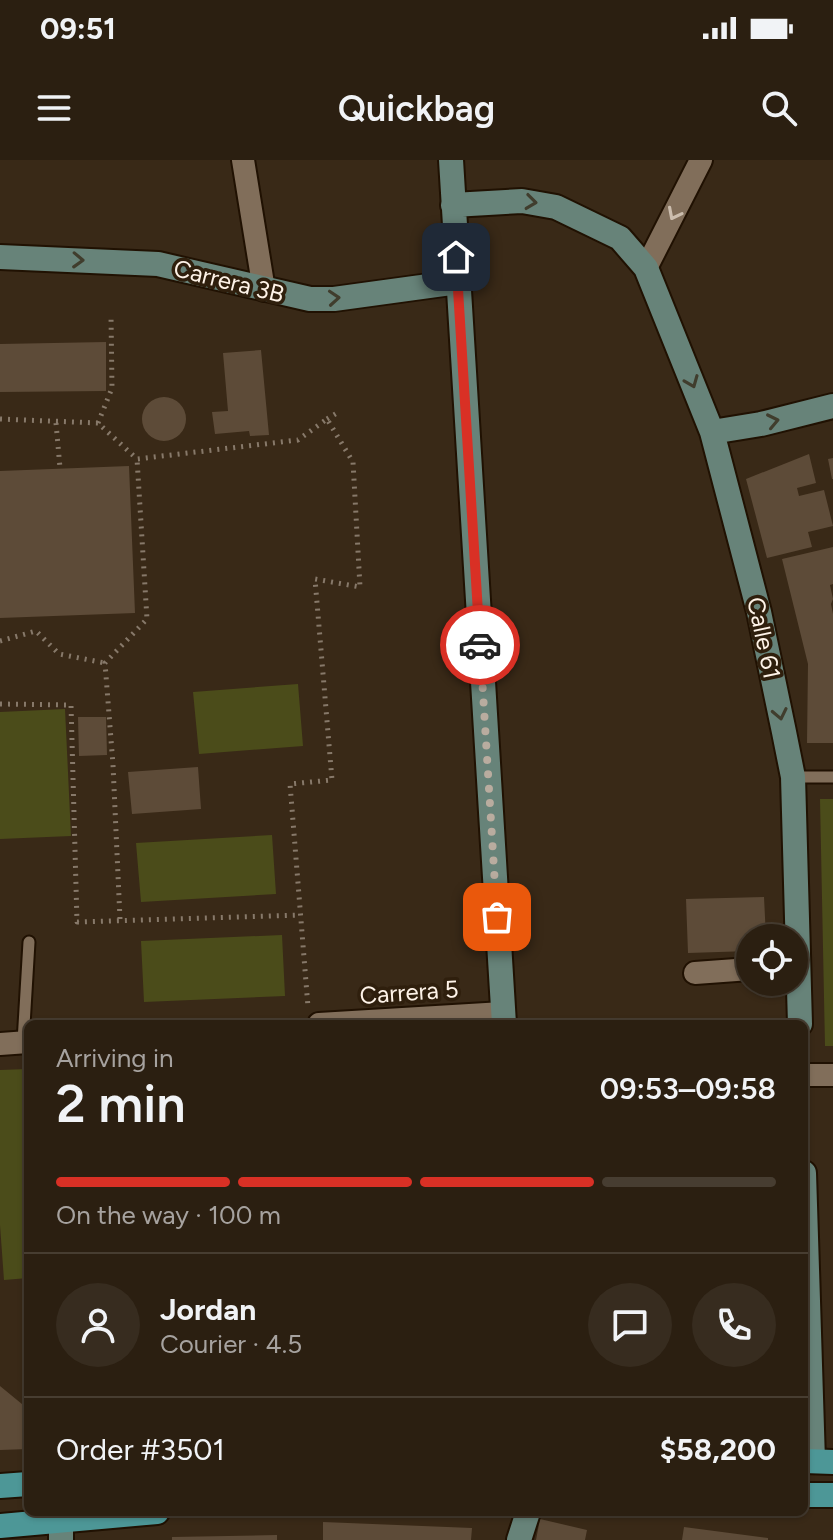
<!DOCTYPE html>
<meta charset="utf-8">
<style>
:root{--surface:#2b1f11;--page:#372c1f;--text:#f1f3f6;--muted:#a6a29f;--line:#473d31;--accent:#d93025}
body{margin:0;font-family:Figtree,sans-serif;background:var(--page);color:var(--text);height:100vh;display:flex;flex-direction:column;font-size:30px;white-space:nowrap}
*{box-sizing:border-box;margin:0}
p{font-size:26px;color:var(--muted)}
.icon{flex:none;width:44px;height:44px;fill:none;stroke:currentColor;stroke-width:2;stroke-linecap:round;stroke-linejoin:round}
.map{position:relative;flex:1;overflow:hidden}
.drawer{position:absolute;left:24px;top:860px;width:784px;height:496px;display:flex;flex-direction:column;background:var(--surface);border-radius:12px;box-shadow:0 2px 6px #0004,0 0 0 2px var(--line)}
.drawer>*{flex:none}
.controls{position:absolute;left:736px;top:764px;display:grid;gap:16px}
.controls a{display:grid;place-items:center;width:72px;height:72px;border-radius:50%;background:var(--surface);box-shadow:0 2px 6px #0004,0 0 0 2px var(--line);font-size:40px}
.pin{position:absolute;display:grid;place-items:center;width:68px;height:68px;color:#fff;margin:-34px;border-radius:16px;box-shadow:0 4px 12px #0006}
.courier{position:absolute;display:grid;place-items:center;width:80px;height:80px;margin:-40px;border:6px solid #d93025;border-radius:50%;background:#fff;color:#222;box-shadow:0 2px 10px #0007}
.headline em{font-style:normal;font-weight:600}
.headline div{display:flex;flex-direction:column-reverse}
.headline{display:flex;align-items:center;justify-content:space-between;height:136px;padding:0 32px}
h1{font-size:52px;font-weight:600;line-height:60px}
.bar{display:grid;grid-template-columns:repeat(4,1fr);gap:12px 8px;align-content:center;height:96px;padding:0 32px}
.bar i{height:10px;border-radius:6px;background:var(--line)}
.bar .on{background:var(--accent)}
.bar p{grid-column:span 4}
.line{display:flex;align-items:center;gap:20px;padding:0 32px;border-top:2px solid var(--line)}
.line div{flex:1}
.round{display:grid;place-items:center;flex:none;width:84px;height:84px;border-radius:42px;background:var(--page)}
.status{display:flex;justify-content:space-between;align-items:center;height:56px;padding:0 40px;background:var(--surface);direction:ltr}
.status svg{height:22px;fill:currentColor}
header{display:flex;justify-content:space-between;align-items:center;height:104px;padding:0 32px;background:var(--surface);font-size:36px;font-weight:600}
.map>svg:first-child{display:block}
</style>
<div class="status"><b>09:51</b><svg viewBox="0 0 49 12"><path d="M0 12V9h3v3zM5 12V6h3v6zM10 12V3h3v9zM15 12V0h3v12zM26 1h20v11H26zM47 4h2v5h-2z"/></svg></div>
<header><svg class="icon" aria-label="menu" viewBox="0 0 24 24"><path d="M4 6h16M4 12h16M4 18h16"/></svg>Quickbag<svg class="icon" aria-label="search" viewBox="0 0 24 24"><circle cx="10" cy="10" r="6"/><path d="M15 15l6 6"/></svg></header>
<div class="map">
<svg width="833" height="1380" viewBox="0 0 833 1380">
<rect width="100%" height="100%" fill="#392917"/>
<path fill="#4b4c1a" d="M298,524L303,586L199,594L193,532Z
M65,549L71,676L0,679V552Z
M820,639H833V886H825Z
M272,675L276,734L141,742L136,683Z
M282,775L285,836L144,842L141,781Z
M28,909V1118L4,1120L0,1065V910Z"/>
<path fill="#5d4b38" d="M106,182V231L0,232V184Z
M261,190L269,275L250,276L249,271L215,274L212,252L228,251L223,193Z
M142 259a22 22 0 1 1 44 0a22 22 0 1 1-44 0Z
M809,294L816,323L797,328L799,336L824,330L833,366L808,372L812,387L767,398L746,319Z
M833,298V319H832L828,299Z
M129,306L135,453L0,458V311Z
M833,387V424L830,425L833,439L831,444L833,454V583H807L808,504L782,399Z
M78,557H106L107,595L79,596Z
M198,607L201,649L132,654L128,612Z
M764,737L766,778H750V791L688,793L686,739Z
M0,1226L28,1249V1289L0,1290Z
M540,1359L587,1370L585,1380H536Z
M323,1362L472,1368L471,1380H323Z
M684,1367L768,1378V1380H682Z
M277,1375V1380H172V1377Z"/>
<g fill="none" stroke-linecap="round" stroke-linejoin="round">
<defs>
<path id="lane" d="M793,617H833
M23,882L29,782"/>
<path id="street" d="M243,0L264,130
M646,108L701,0
M695,813L750,809
M319,864L503,853
M0,884L28,882
M804,915H833"/>
<path id="secondary" d="M451,0L504,864
M453,45L522,41L556,47L620,78L646,108L712,272L759,452L784,572L793,617L800,864
M0,97L158,104L310,139H334L458,122
M712,272L761,264L833,246
M804,1013L813,1301
M61,1380V1352
M519,1380L528,1352"/>
<path id="primary" d="M804,1301L833,1302
M0,1326L28,1324
M804,1335H833
M0,1366L157,1352"/>
</defs>
<use href="#lane" stroke="#201102" stroke-width="15"/>
<use href="#street" stroke="#201102" stroke-width="26"/>
<use href="#secondary" stroke="#201102" stroke-width="28"/>
<use href="#primary" stroke="#201102" stroke-width="28"/>
<path stroke="#87796a" stroke-width="5" stroke-dasharray="2 6" stroke-linecap="butt" d="M0,259L98,263L137,299L298,280L327,259L353,302L360,427L315,419L332,620L290,624L308,847
M327,259L337,253
M56,263L60,308
M98,263L112,228L111,156
M0,481L36,471L59,494L105,503
M0,544L71,545L77,762L299,755
M120,759L113,605L105,503L147,459L137,299"/>
<use href="#lane" stroke="#816e5a" stroke-width="11"/>
<use href="#street" stroke="#816e5a" stroke-width="22"/>
<use href="#secondary" stroke="#678379" stroke-width="24"/>
<use href="#primary" stroke="#4d9797" stroke-width="24"/>
</g>
<defs><path id="oneway-chevron" d="M-2-3.5L2.5 0L-2 3.5" fill="none" stroke-width="1.6" stroke-linecap="round" stroke-linejoin="round" transform="scale(2)"/></defs>
<g stroke="#403d2d">
<use href="#oneway-chevron" transform="translate(531 42) rotate(7)"/>
<use href="#oneway-chevron" transform="translate(78 100) rotate(2)"/>
<use href="#oneway-chevron" transform="translate(334 138) rotate(-4)"/>
<use href="#oneway-chevron" transform="translate(692 222) rotate(68)"/>
<use href="#oneway-chevron" transform="translate(773 261) rotate(-12)"/>
<use href="#oneway-chevron" transform="translate(780 554) rotate(78)"/>
</g>
<use stroke="#ccbeaf" href="#oneway-chevron" transform="translate(674 54) rotate(117)"/>
<g fill="none" stroke-linecap="round" stroke-linejoin="round">
<path stroke="#b9ac9f" stroke-width="8" stroke-dasharray="0 14.4" d="M480,485L497,757"/>
<path stroke="#d93025" stroke-width="10" d="M456,97L480,485"/>
</g>
<g text-anchor="middle" dominant-baseline="central" stroke-width="7" stroke-linejoin="round" paint-order="stroke">
<g font-size="24" fill="#fef3e8" stroke="#2f1f0d">
<text transform="translate(229 121) rotate(14)">Carrera 3B</text>
<text transform="translate(764 478) rotate(78)">Calle 61</text>
<text transform="translate(409 832) rotate(-4)">Carrera 5</text>
</g>
</g>
</svg>
<div class="controls">
<a><svg class="icon" aria-label="locate" viewBox="0 0 24 24"><circle cx="12" cy="12" r="6"/><path d="M12 2v4M12 18v4M2 12h4M18 12h4"/></svg></a>
</div>
<div class="pin" style="left:497px;top:757px;background:#ea580c"><svg class="icon" aria-label="bag" viewBox="0 0 24 24"><path d="M5 8h14l-1 12H6zM9 8a3 3 0 0 1 6 0"/></svg></div>
<div class="pin" style="left:456px;top:97px;background:#1f2937"><svg class="icon" aria-label="home" viewBox="0 0 24 24"><path d="M3 11l9-7 9 7M6 9v11h12V9"/></svg></div>
<div class="courier" style="left:480px;top:485px"><svg class="icon" aria-label="car" viewBox="0 0 24 24"><path d="M5 17H2v-5l4-1 3-4h7l3 4 3 1v5h-3M9 17h6M6 11h13"/><circle cx="7" cy="17" r="2"/><circle cx="17" cy="17" r="2"/></svg></div>
<section class="drawer">
<div class="headline"><div><h1>2 min</h1><p>Arriving in</p></div><em>09:53–09:58</em></div>
<div class="bar"><i class="on"></i><i class="on"></i><i class="on"></i><i></i><p>On the way · 100 m</p></div>
<div class="line" style="height:144px"><a class="round"><svg class="icon" aria-label="person" viewBox="0 0 24 24"><circle cx="12" cy="8" r="4"/><path d="M4 21q1-7 8-7t8 7"/></svg></a><div><b>Jordan</b><p>Courier · 4.5</p></div><a class="round"><svg class="icon" aria-label="chat" viewBox="0 0 24 24"><path d="M4 5h16v11H9l-5 4z"/></svg></a><a class="round"><svg class="icon" aria-label="phone" viewBox="0 0 24 24"><path d="M5 4h4l2 5-3 2q2 4 5 5l2-3 5 2v4C11 20 4 13 5 4z"/></svg></a></div>
<div class="line" style="height:104px"><div>Order #3501</div><b>$58,200</b></div>
</section>
</div>
